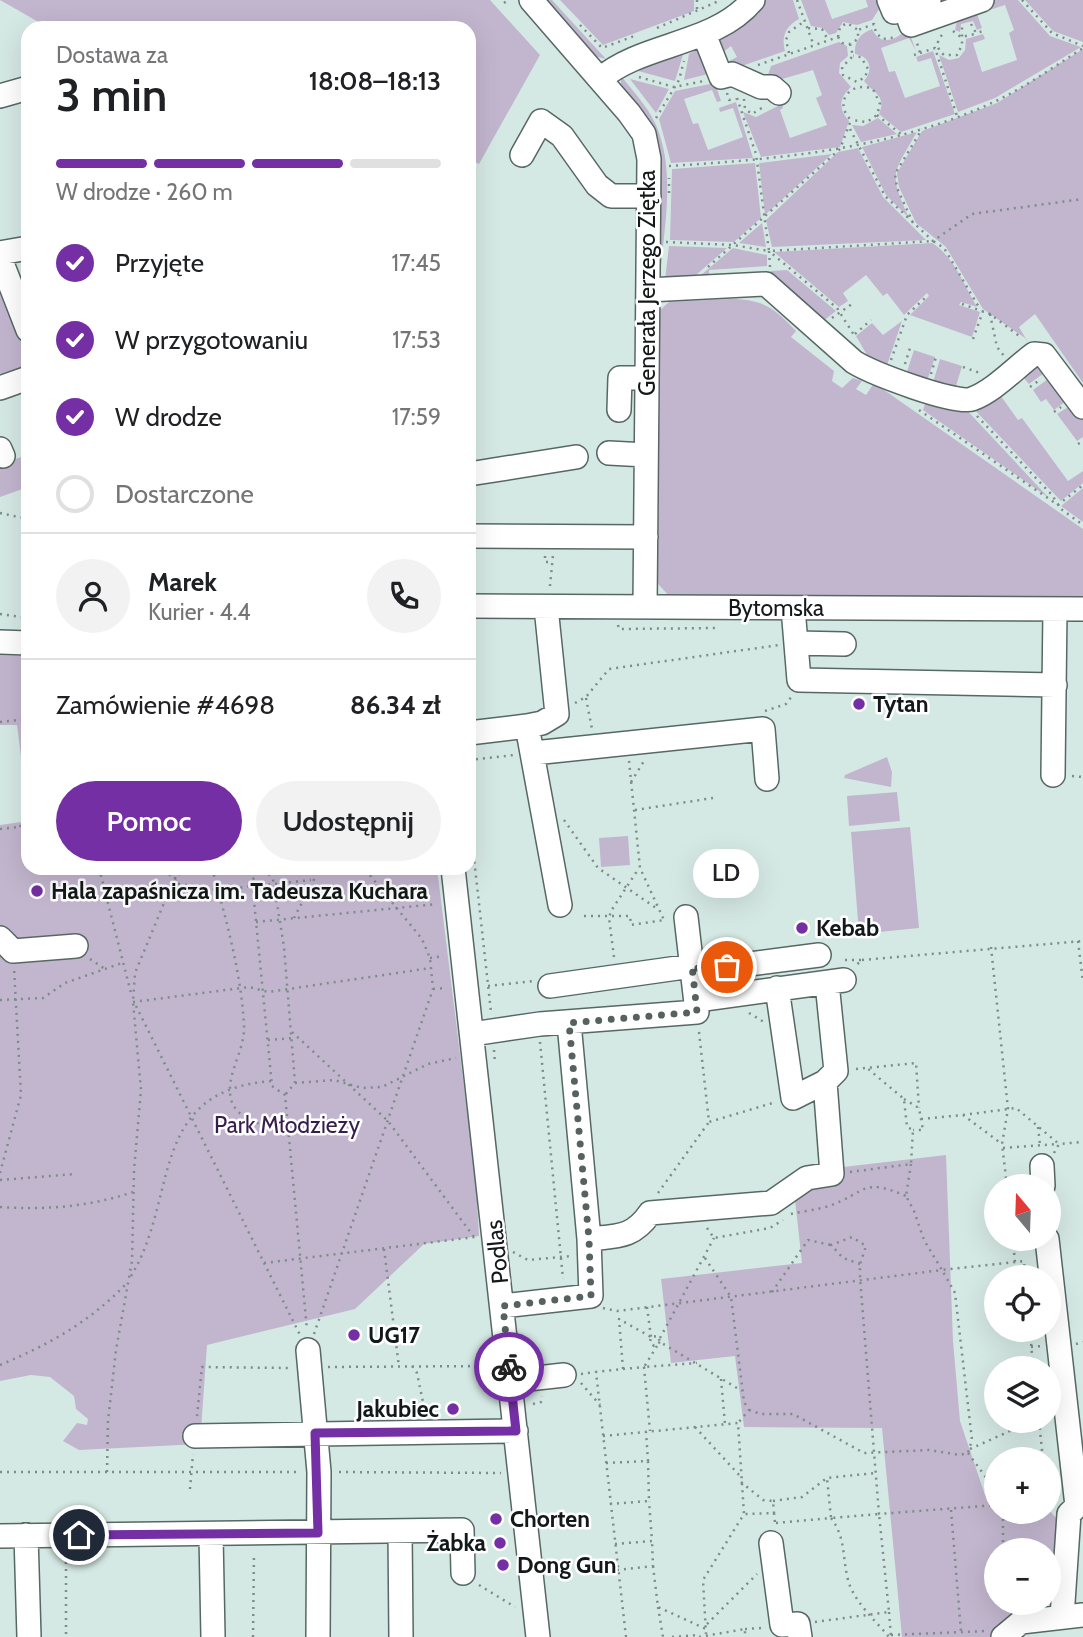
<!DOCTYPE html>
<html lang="pl">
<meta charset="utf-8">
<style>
:root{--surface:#fff;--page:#f2f2f2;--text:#202124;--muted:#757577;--line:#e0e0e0;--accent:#732fa3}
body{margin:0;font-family:Cabin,sans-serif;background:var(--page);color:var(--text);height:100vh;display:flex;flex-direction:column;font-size:26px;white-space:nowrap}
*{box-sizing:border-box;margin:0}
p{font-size:23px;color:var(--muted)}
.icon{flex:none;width:38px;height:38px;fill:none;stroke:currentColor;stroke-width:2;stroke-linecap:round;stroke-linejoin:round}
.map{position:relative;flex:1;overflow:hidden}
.details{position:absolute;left:21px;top:21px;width:455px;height:854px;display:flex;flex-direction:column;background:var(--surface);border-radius:21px;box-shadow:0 7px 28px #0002}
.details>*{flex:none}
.needle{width:46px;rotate:341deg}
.fabs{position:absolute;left:984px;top:1174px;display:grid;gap:14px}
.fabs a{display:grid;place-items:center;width:77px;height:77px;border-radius:50%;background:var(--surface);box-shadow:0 7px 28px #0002;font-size:35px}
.pin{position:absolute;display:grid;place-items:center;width:60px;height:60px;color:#fff;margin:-30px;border:4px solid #fff;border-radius:50%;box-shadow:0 2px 7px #0007}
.courier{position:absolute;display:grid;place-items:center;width:70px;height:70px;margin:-35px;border:5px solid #732fa3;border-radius:50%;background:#fff;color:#222;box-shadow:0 2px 9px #0007}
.bubble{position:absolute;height:49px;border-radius:24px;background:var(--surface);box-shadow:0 7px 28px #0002;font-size:23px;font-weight:600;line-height:49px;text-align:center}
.summary em{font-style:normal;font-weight:600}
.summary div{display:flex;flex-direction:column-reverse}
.summary{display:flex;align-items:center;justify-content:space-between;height:119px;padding:0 35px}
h1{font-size:46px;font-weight:600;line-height:52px}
.bar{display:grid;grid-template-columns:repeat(4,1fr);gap:10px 7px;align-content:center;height:84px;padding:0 35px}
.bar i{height:9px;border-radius:5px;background:var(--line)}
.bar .on{background:var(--accent)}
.bar p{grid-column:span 4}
.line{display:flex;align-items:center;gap:18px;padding:0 35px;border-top:2px solid var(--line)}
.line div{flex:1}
.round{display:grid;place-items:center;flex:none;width:74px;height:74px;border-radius:37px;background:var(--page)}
ol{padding:0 35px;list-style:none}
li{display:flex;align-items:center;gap:21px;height:77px}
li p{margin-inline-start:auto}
li .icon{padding:7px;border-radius:50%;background:var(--accent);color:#fff;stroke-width:4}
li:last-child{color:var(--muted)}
li i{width:38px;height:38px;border:4px solid var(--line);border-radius:50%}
.action{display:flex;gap:14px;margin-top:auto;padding:14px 35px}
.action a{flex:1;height:80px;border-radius:42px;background:var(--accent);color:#fff;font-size:28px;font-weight:600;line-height:80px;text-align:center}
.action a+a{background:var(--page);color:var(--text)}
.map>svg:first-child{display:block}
</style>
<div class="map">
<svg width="1083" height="1637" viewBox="0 0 1083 1637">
<rect width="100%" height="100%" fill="#d5e9e4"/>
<path fill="#c2b6ce" d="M0,0H490L540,55L479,164L469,159V28H49Z
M544,0H552L606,59L590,55Z
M560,0H694V11L603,45Z
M766,0H793L799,19C786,26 781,36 785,51L733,69L727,67V62L737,57L731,46L722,53L718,40L758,14Z
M801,0H825L832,19L868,7L866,0H885L872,20L857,25L843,22L836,33L829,35L823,28L811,26Z
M991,0H1018L1050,36L1081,47L995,98L958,112L939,55L949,60L959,58L965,50L966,39L983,34L985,39L973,43L982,72L1017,60L1009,33L1014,30L1005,5L977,14L982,28L977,30L973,21L961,24L960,32L955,30L959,12Z
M1025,0H1083V42L1053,31Z
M872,29C881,47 895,40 908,29L916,51L909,38L881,48L889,72L895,71L905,98L940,86L931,58L918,62L916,57L933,51L955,114L901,132L879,114C887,95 873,93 864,81C874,70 870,56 855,54C854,41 860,34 872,29Z
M839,42L847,46L848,56L840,63L839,73L851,87C839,98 838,109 849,121L840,147L761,157L743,112L756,117L782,104L783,108L780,110L790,138L827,125L816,98L822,95L813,70L765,84L771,66Z
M685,48L675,81L627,68Z
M697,49L705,54L712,73L684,80L689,54Z
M1083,49V383L1035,314L1019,327L1032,349L1025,338L983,309L946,247L916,223L899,187L897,173L922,131L997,103Z
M621,76C633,91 648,107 656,125C676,171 664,228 660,277L657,272L656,217L621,90Z
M630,79L669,89L656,113Z
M715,83L721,101L717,102L712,90L684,99L693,124L698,123L708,150L743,137L733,108L720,112L719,108L736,102L753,158L671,163L659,119L675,91Z
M878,118L897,134L861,142L852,125L863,126Z
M917,132C893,174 888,172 909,218L886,195L862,147Z
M858,148L883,197L926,240L772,247L766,220L838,152Z
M832,154L765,215L759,163Z
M755,163L761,218L734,242L670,240L672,169Z
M762,223L766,247L739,243Z
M932,243C953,255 965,287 977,307L961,302L959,305L980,312L972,337L910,315L929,296L927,293L904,315L887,293L883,296L866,275L843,293L848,301L839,307L774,252Z
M669,246L727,248L688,282L665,280Z
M733,248L767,255V266L709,270V279L694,281Z
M787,270L836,311L823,321L771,274V271Z
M5,280L28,343V371L3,382L0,373V282Z
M729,299C762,299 774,307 796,331L791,337L834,371L832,381L842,388L853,378L862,381L856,389L866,395L874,383L1083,529V601L673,600L658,584L659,311L669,302Z
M902,321L885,371L874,367L856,336L872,323L883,335Z
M914,350L935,357L926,384L905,378Z
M940,359L962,366L954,393L932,386Z
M1036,364L1047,371L1029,384L1021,375L998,392L1018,420L1022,418L1068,481L1083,471V483L1061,501L971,406Z
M1052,376L1069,399L1054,410L1046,399L1041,402L1033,390Z
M928,395L962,405L1049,498L923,410Z
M1073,404L1083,418V437L1077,441L1057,414Z
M28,455V487L0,497V464Z
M1083,488V522L1061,506Z
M0,655L28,656V811L17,725H0Z
M887,757L892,772L891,787L844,778L845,775Z
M897,792L900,821L849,826L847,796Z
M28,821V868H437L476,1183L479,1236L424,1244L355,1309L207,1345L200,1444L79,1450L63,1441L77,1423L87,1425L88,1419L76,1409L74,1396L50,1377L31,1375L0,1381V825Z
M910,827L919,928L859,934L851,832Z
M628,836L630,865L601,867L599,838Z
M946,1155L953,1341L960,1421L985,1495L996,1496V1512H1048V1509L1057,1519L1052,1585L1048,1589V1550H996V1603H1034L1007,1617L991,1637H902L882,1428L744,1427L735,1356L671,1363L661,1279L802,1263L792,1173Z"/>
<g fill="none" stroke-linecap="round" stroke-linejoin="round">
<defs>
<path id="minor" d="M531,0L629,113L644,134L649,159L645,607
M889,0L894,12L929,0
M905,8L911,25L982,0
M704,34L721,77L732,74L761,87H772L779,93
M600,79C644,42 714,46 753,0
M0,96L28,88
M522,155L541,121L562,136L597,185L611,196H649
M0,253L28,248
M0,258L28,330
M648,290L766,284L854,362C872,373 955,405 972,399C994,391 1015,368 1034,354L1044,355L1083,407
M0,388L28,378
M619,410L620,378H647
M0,449L3,456
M609,453L646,455
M469,474L576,457
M469,536L646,537
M469,606L1083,609
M793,608L799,680L1055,685
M0,642L28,643
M796,643L844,644
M527,726L542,723L557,714L546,607
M469,733L527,726L560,905
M534,753L763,729L767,779
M1053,775L1055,609
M453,868L538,1637
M0,938L13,951L76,946
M550,986L692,966L703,970L819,955
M777,988L793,1098L825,1082L836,1071L827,983
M697,1000L844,980
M569,1023L589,1239
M472,1034L540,1024L697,1012L686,917
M1042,1166L1043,1186
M1047,1239L1077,1506
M503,1306L591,1296L589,1239C617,1236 633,1238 650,1213L771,1203L807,1178L832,1174L825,1082
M308,1350L319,1472L318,1637
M510,1381L564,1375
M195,1436L516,1431
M400,1531L401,1637
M26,1535L29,1637
M211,1535L213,1637
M0,1536L462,1530L463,1573
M771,1543L782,1625L798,1624L800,1637
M1062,1617L1069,1514L1077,1506
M1003,1637L1021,1622L1083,1615"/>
</defs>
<use href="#minor" stroke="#576864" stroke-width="26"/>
<path stroke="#7e8c89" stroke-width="2.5" stroke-dasharray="2 5" stroke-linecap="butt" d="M697,0V11
M797,0L814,46
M1022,0L1052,33L1083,46
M504,3L508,0
M971,24L976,33L983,31
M580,25L602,48L637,35
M657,28L721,0
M808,28L822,29L828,40
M953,31L961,37L975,34
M942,35C935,43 937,49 944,55H957L962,45V27
M838,37L842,43L850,44L858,39V30L874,24L876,33L883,39L897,37
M838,37L840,27L847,23L858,30
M850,44L853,56L842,67L843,75L857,82L865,77L868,69L861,57L853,56
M789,53L786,40L789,32L805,21
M920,53L935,48L957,116
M914,55L920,53L917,43
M758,65L838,37
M639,77L674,87L704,81
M727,93L729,100L736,99
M737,98L756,154L769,251L933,241L944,248L980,309
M744,99L745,109L752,114L765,106
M877,115L902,135
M656,118L679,80L684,61
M850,129L885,196L933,241L972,214L1083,199
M669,166C781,159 894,149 996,101C1027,86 1055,66 1083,48
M669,193V178
M913,223L897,188L895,174L922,129
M666,242L733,245L769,251
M708,267L840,149L851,120C833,103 850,80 873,89L880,104L877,115L867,122L851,120
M770,267L769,251L837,308L854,335
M962,304L990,314L1022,338
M990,314L997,347L1004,356
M832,318L852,304
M855,334L871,320
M973,339L983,311
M891,360L907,315L928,295
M905,364L910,348
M963,367L980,373
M931,374L936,357
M1030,387L1041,379
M919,410L1058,505L1083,485
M1054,412L1061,407
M977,416L1052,495L1061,509L1083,525
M1078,444L1083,441
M0,513L28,519
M545,556V562H553
M550,586L553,555
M0,614L28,618
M618,625L619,629L717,628
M586,698L592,729
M575,703L586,697L609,669L779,645
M765,711L786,704L792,696
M24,720L28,775
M0,722L28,719
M469,760L514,755
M629,761L640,868L664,920H667
M1072,776L1083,777
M631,782L644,761
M635,810L713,798
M469,813L491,1012
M564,820L598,868L659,910
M20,827L28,805
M0,829L28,826
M99,868L132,997
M166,868L174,883L218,890L311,880
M212,868C226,919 241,972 244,1025C246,1049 225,1075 231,1099C236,1121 269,1127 288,1132
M264,868L252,880L272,1086L285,1095L307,1330
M264,869L273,879L284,947L295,1083L285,1095
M175,879L176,868
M584,916H630L631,925L664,920
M294,918L320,868
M256,922L437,904
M1078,941L1083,982
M991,947L1008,1109L1002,1144L1007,1186
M614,957L609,918L611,911L639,868
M430,958L444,956
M90,959L105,969
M845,960H862L854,967
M862,960L1083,941
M488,986L534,981
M433,989L447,988
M0,1000L43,998L65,983L122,963
M133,1002L249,987L268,992L431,968
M136,1006L300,1335
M749,1013L764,1022
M292,1032L388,1121L474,1237
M699,1032L709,1122L776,1102
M268,1040L293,1038
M540,1042L563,1279
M494,1050L495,1063
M856,1069L916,1063L919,1108
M295,1083L334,1080L362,1088L382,1087L428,1064L456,1058
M904,1099L919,1108L923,1130H913
M963,1115L1016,1108L1059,1144
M921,1119L963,1115L1002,1144
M1038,1127L1040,1145
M1003,1148L1059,1144
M1054,1153L1059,1144L1083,1142
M850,1172L911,1164L913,1130L907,1127L904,1099L867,1068
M0,1173L21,1095L14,968
M0,1180L75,1174
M658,1193L709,1122
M0,1207C47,1210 88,1207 133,1192
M791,1214C803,1211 817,1210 829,1206C868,1192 861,1177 906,1196
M707,1228L714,1238L770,1228L783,1220
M1013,1239L1015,1263
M384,1249L399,1367
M513,1252L528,1260L571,1256
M705,1258L731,1297L744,1402L749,1410L738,1423
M264,1263L475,1237
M860,1264L843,1258L831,1245L852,1237L866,1246L860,1264V1278L879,1514L996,1505
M131,1276C179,1198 147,1091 271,1081
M772,1292L808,1240L831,1245
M647,1307L651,1337
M603,1308L617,1311L942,1270L924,1240L914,1211L906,1196L911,1164
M1030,1330L1033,1368
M314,1334L433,989L430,958L422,939L364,868
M660,1338L714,1238
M660,1342L654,1346L650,1342L651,1337L658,1336L660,1342L742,1391
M1076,1344L1083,1342
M657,1346L644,1367L697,1363
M1031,1347L1042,1346
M0,1365C50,1344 90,1322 128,1282
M412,1366L417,1373L425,1412
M328,1367L489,1366
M623,1369L644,1367L650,1431
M581,1374L595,1372
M721,1379L725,1424
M581,1383L600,1405
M533,1404L541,1402L542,1396
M749,1410L761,1414H793L864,1453L929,1450L960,1455L968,1453L972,1440L955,1293L942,1270L1024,1261L1025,1278
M197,1416L202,1367L290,1368
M1039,1421L1043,1460
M695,1427L740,1476
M603,1436L738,1423L744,1514L703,1580L706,1634
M970,1449L1032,1421
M968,1453L996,1491
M606,1463L648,1461L646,1432
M0,1472H301
M107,1472L108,1421L116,1350L132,1261L134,1170L141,1090L133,1002L135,973L169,891L183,868
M339,1472L501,1473
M741,1482L763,1500L773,1501L774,1513L744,1514
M190,1489L193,1454
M773,1501L802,1497L827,1478L875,1473
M610,1504L649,1501L648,1461
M951,1510L961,1632
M1003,1512V1550
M774,1513L775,1523
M831,1518C846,1538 842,1556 848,1580C854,1602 875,1620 889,1637
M776,1523L831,1518L827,1478
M615,1544L652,1541L649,1501
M66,1555V1637
M653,1566L658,1607L706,1629
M617,1570L653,1566L652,1541
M479,1585L515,1607
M658,1607L663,1637
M889,1612L891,1637
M815,1622L889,1612L879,1514L831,1518
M707,1624L757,1574
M745,1629L762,1628
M891,1635L986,1631
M253,1637L254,1553
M626,1637L596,1372L623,1369L619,1319L651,1337
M672,1637L700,1635
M699,1637L745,1629V1637"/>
<use href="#minor" stroke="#fff" stroke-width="23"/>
</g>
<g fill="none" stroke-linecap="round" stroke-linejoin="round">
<path stroke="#56625f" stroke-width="7" stroke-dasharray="0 12.6" d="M509,1367L503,1306L591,1296L589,1239L569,1023L697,1012L692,966L703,970L727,967"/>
<path stroke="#732fa3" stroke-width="9" d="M79,1535L318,1533L315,1433L516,1431L509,1367"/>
</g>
<g fill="#732fa3" stroke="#fff" stroke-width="2.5">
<circle cx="859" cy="704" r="7"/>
<circle cx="37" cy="891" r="7"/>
<circle cx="802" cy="928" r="7"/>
<circle cx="354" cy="1335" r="7"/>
<circle cx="453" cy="1409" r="7"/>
<circle cx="496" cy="1519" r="7"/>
<circle cx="500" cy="1543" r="7"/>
<circle cx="503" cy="1565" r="7"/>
</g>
<g text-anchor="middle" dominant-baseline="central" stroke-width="5" stroke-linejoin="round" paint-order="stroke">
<g font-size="23" fill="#121918" stroke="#fff">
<text transform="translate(647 283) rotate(-90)">Generała Jerzego Ziętka</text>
<text x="776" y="608">Bytomska</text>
<text transform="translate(497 1252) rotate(-96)">Podlas</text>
</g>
<g font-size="23" font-weight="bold" fill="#121918" stroke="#fff" text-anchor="start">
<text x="873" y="704">Tytan</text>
<text x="51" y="891">Hala zapaśnicza im. Tadeusza Kuchara</text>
<text x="816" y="928">Kebab</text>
<text x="368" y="1335">UG17</text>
<text x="439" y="1409" text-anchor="end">Jakubiec</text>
<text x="510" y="1519">Chorten</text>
<text x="486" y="1543" text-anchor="end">Żabka</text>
<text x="517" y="1565">Dong Gun</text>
</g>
<g font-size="23" fill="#371d4c" stroke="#fff">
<text x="287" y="1125">Park Młodzieży</text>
</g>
</g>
</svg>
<div class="fabs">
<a><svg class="needle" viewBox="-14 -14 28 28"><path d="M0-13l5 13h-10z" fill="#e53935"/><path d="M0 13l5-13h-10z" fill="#757577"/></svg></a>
<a><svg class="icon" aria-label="locate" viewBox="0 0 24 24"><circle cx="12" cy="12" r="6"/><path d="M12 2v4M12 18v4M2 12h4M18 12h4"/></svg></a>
<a><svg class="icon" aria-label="layers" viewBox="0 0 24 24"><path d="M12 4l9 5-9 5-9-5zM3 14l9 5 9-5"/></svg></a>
<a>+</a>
<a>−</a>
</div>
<div class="pin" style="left:727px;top:967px;background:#ea580c"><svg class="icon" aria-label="bag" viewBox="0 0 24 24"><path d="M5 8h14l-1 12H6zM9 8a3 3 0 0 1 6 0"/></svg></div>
<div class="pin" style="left:79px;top:1535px;background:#1f2937"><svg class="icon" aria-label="home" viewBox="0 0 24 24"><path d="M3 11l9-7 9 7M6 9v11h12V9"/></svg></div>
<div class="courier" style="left:509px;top:1367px"><svg class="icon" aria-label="bike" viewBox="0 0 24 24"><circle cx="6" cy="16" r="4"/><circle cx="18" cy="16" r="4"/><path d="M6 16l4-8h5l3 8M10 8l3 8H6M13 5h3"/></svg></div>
<div class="bubble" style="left:693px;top:849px;width:66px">LD</div>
<section class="details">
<div class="summary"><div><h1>3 min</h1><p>Dostawa za</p></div><em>18:08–18:13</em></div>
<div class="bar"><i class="on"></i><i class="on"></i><i class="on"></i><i></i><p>W drodze · 260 m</p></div>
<ol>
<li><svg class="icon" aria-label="check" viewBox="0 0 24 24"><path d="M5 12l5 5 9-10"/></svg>Przyjęte<p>17:45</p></li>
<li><svg class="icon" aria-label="check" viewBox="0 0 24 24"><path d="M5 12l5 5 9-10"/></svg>W przygotowaniu<p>17:53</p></li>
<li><svg class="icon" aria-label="check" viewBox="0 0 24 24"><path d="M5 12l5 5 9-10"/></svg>W drodze<p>17:59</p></li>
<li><i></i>Dostarczone</li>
</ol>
<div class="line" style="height:126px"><a class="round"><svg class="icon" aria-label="person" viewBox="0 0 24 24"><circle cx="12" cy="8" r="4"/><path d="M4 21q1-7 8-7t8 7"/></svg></a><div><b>Marek</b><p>Kurier · 4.4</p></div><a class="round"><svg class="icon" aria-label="phone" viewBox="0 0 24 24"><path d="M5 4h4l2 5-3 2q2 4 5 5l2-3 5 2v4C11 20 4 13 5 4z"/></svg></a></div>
<div class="line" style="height:91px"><div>Zamówienie #4698</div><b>86.34 zł</b></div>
<div class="action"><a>Pomoc</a><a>Udostępnij</a></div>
</section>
</div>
